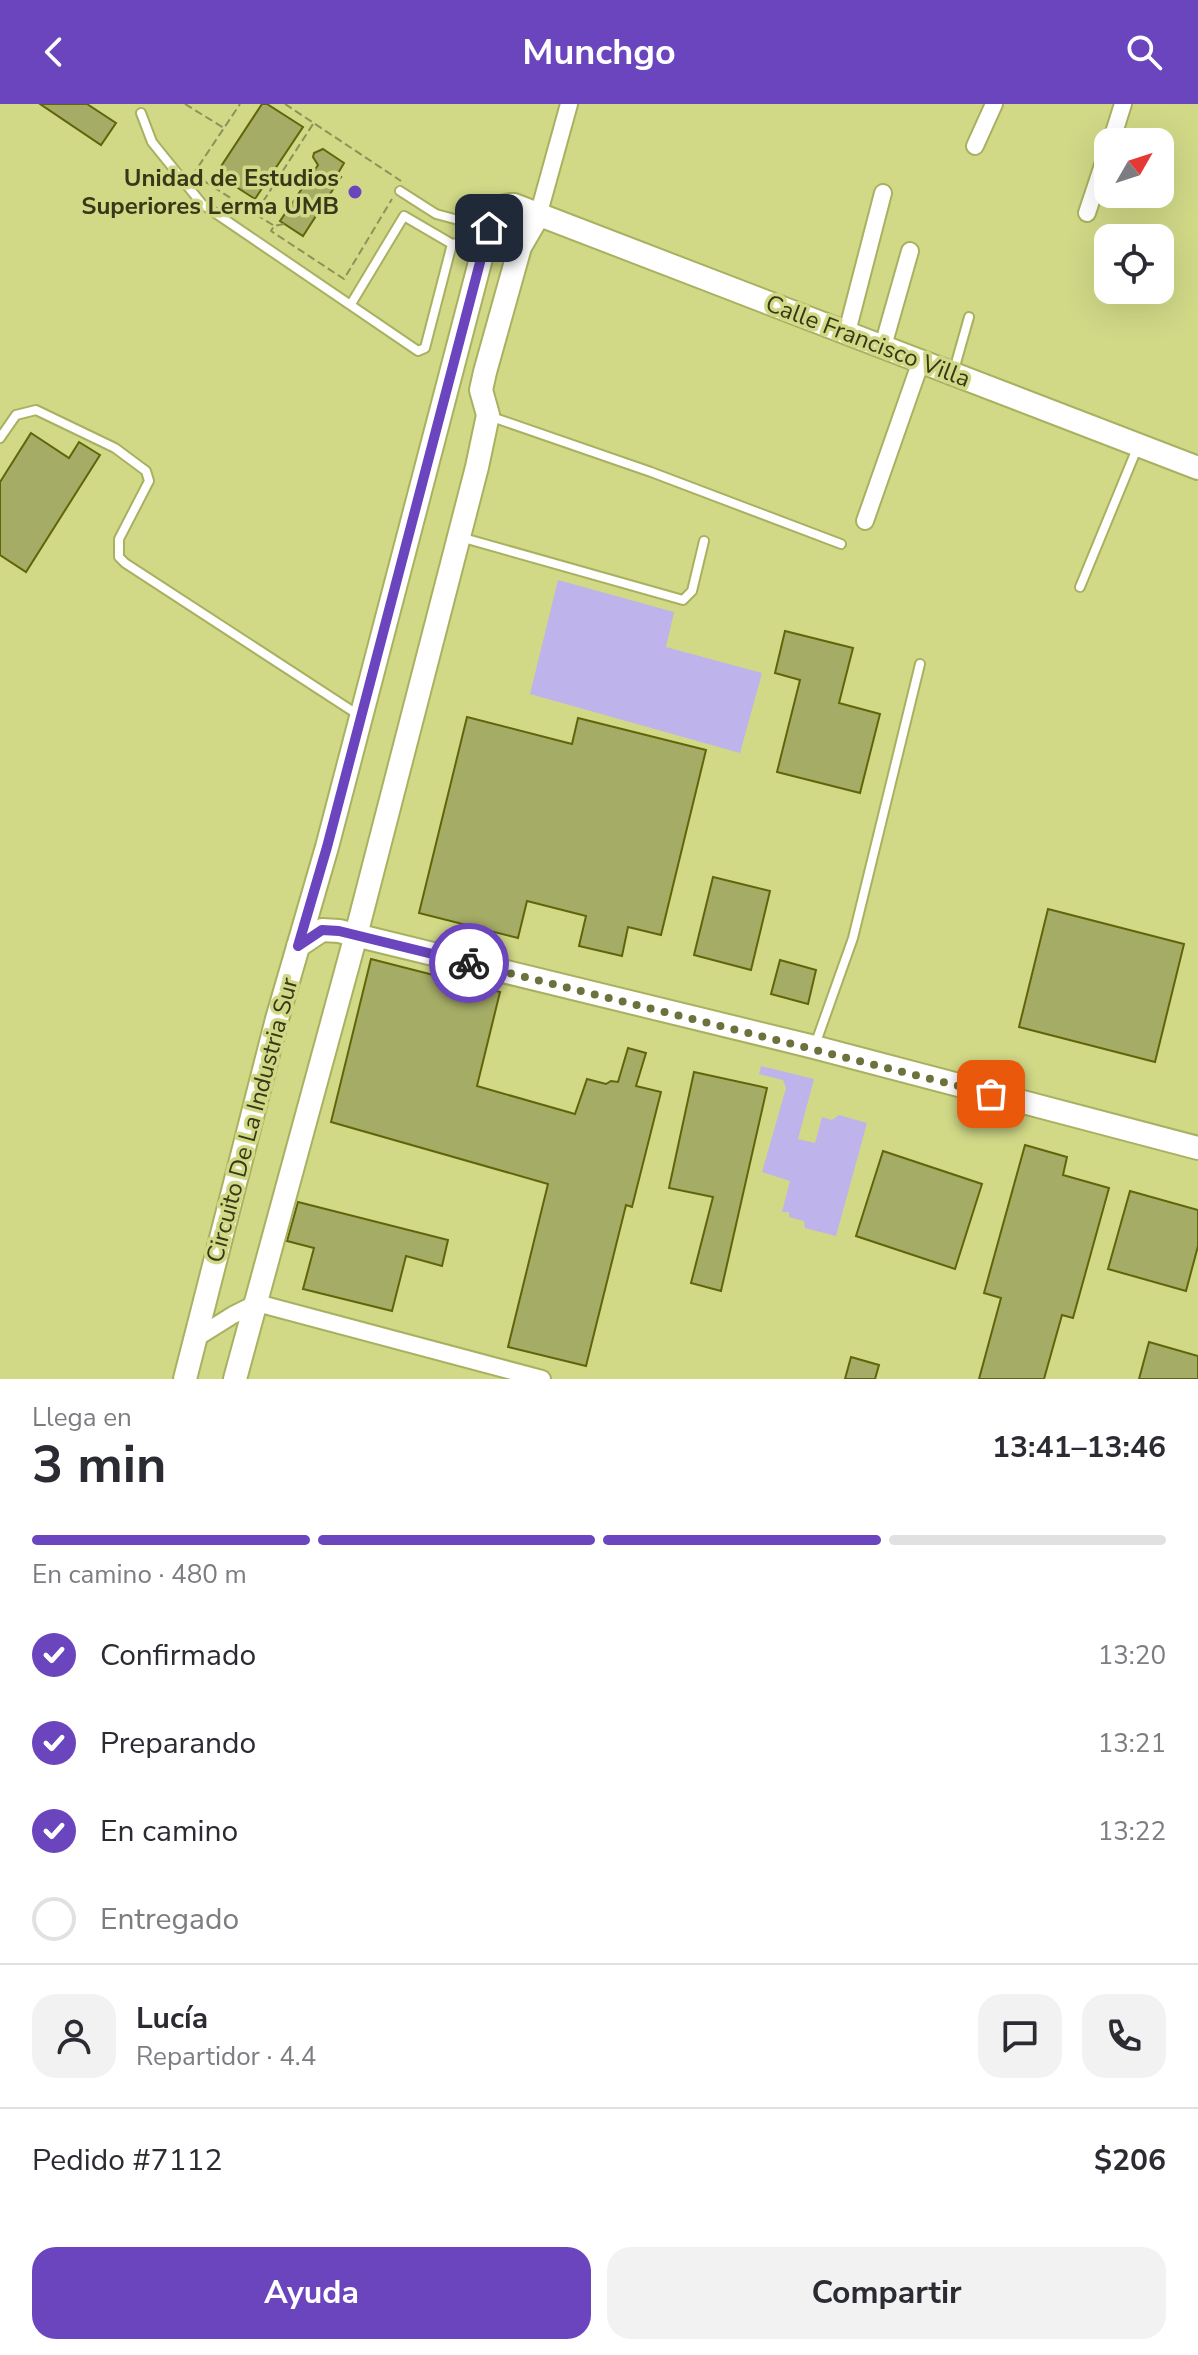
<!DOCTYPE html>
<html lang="es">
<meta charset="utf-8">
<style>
:root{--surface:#fff;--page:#f2f2f3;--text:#2b2b33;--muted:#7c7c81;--line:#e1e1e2;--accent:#6b45be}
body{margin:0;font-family:"Nunito Sans",sans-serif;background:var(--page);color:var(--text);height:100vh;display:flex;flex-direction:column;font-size:30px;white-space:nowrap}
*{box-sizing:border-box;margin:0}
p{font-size:26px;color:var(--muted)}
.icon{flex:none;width:44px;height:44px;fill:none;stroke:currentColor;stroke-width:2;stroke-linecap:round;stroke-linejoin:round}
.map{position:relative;height:1275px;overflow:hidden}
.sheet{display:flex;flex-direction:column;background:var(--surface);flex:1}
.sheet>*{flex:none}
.needle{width:52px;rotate:51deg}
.fabs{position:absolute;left:1094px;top:24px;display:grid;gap:16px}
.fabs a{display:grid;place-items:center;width:80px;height:80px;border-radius:16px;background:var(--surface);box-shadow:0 8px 32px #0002;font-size:40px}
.pin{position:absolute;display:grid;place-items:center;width:68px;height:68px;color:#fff;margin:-34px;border-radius:16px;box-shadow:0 4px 12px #0006}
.courier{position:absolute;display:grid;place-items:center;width:80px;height:80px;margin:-40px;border:6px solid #6b45be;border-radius:50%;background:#fff;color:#222;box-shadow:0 2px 10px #0007}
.summary em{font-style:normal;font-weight:700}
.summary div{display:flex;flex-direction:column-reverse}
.summary{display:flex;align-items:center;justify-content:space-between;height:136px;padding:0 32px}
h1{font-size:52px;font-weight:700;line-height:60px}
.bar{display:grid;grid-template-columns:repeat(4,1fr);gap:12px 8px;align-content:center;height:96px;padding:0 32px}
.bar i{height:10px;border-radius:6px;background:var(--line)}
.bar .on{background:var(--accent)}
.bar p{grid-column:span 4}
.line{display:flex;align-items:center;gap:20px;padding:0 32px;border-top:2px solid var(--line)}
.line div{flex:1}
.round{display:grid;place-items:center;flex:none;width:84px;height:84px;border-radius:24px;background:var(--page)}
ol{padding:0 32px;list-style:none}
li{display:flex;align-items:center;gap:24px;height:88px}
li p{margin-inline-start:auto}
li .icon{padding:8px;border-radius:50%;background:var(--accent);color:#fff;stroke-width:4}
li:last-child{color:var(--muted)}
li i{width:44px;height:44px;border:4px solid var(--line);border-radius:50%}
.button{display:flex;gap:16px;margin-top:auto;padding:16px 32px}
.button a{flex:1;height:92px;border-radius:24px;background:var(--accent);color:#fff;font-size:32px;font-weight:700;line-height:92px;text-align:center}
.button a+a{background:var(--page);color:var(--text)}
header{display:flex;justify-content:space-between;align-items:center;height:104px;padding:0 32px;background:var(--accent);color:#fff;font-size:36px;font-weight:700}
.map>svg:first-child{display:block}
</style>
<header><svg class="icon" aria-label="back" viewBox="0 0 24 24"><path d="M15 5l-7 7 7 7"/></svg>Munchgo<svg class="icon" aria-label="search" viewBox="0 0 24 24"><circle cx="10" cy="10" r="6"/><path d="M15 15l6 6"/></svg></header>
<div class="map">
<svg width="1198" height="1275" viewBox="0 0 1198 1275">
<rect width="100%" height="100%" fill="#d1d987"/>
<path fill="#beb3eb" d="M558,476L674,508L666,543L762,569L740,649L530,590Z
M761,962L814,975L798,1035L815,1039L822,1013L832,1016L839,1011L867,1019L836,1132L805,1124L804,1117L789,1113V1108H782L790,1077L762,1068L786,984L783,976L759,970Z"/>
<path fill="#a5ac65" stroke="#606509" stroke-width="2" d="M40,0H87L116,19L101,41Z
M262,0H267L303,23L255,95L216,70Z
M323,45L344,59L337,71L341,73L303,132L280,117L318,61L313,53L314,49Z
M31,329L69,354L79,338L100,351L26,468L0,451V378Z
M785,527L853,544L839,599L880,610L860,689L777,668L800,576L775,569Z
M467,613L572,640L578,614L706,646L661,831L628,823L622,852L579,842L586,812L527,797L518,834L419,809Z
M713,773L770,787L751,866L694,851Z
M1048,805L1184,840L1155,958L1019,923Z
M371,855L500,888L477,982L575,1010L587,975L606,980L611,977L618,978L628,944L646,949L636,982L661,988L632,1103L626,1101L586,1262L508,1243L548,1080L331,1018Z
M780,856L816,866L808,900L771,890Z
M694,968L767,984L721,1187L691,1179L713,1093L669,1084Z
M1025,1041L1067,1053L1063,1071L1109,1084L1073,1214L1062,1211L1044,1275H979L1001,1194L984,1189Z
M883,1047L982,1080L955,1165L856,1132Z
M1130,1087L1198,1106V1142L1186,1187L1108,1165Z
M298,1098L448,1136L442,1162L406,1152L392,1207L303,1185L314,1144L287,1137Z
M1149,1238L1198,1252V1275H1139Z
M851,1253L879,1261L875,1275H845Z"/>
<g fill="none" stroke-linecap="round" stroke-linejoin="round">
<defs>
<path id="lane" d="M141,9L152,38L202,100L418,247L425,244L452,140
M400,87L436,110L488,124
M351,200L404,112L452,140L483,134
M954,266L969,213
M489,312L651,368L841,440
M0,334L16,311L36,306L115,344L146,367L149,377L119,435V453L125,459L360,612
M460,433L683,496L692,487L704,437
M1080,483L1138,342
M815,941L853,834L920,560"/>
<path id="street" d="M1111,38L1123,0
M975,42L994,0
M1087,109L1108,46
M538,112L569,0
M847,228L883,89
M883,242L910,147
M865,417L921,257
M193,1236L233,1211L257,1199L542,1275"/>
<path id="secondary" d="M298,842L322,826L339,827L814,943L1198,1044
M185,1275L277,915L327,743L490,120C494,109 500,100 514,101L1198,364
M235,1275L356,831L477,363L488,311L481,286L485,268L520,143L538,112"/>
</defs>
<use href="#lane" stroke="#a9b060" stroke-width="12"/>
<use href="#street" stroke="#a9b060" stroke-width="20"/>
<use href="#secondary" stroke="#a9b060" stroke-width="26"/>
<path stroke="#8d9356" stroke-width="2" stroke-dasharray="8 4" stroke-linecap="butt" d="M185,0L224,24
M285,0L401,77
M193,70L254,109
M192,72L240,0
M284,120L274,122L271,127L344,175L392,95
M273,121L255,110L313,20"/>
<use href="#lane" stroke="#fff" stroke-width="8"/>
<use href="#street" stroke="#fff" stroke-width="16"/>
<use href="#secondary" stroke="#fff" stroke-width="22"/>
</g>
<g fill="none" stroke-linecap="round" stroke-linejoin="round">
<path stroke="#6c713e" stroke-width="8" stroke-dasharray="0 14.4" d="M469,859L991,990"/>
<path stroke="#6b45be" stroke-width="10" d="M469,859L339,827L322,826L298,842L327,743L489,124"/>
</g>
<circle fill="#6b45be" stroke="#d1d987" stroke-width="3" cx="355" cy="88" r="8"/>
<g text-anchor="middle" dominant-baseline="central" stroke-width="7" stroke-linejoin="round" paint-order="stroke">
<g font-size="24" font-weight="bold" fill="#363917" stroke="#d1d987" text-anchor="end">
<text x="339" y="74">Unidad de Estudios<tspan x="339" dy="28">Superiores Lerma UMB</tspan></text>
</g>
<g font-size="24" fill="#363917" stroke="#d1d987">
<text transform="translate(868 237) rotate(21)">Calle Francisco Villa</text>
<text transform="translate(252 1016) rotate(-75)">Circuito De La Industria Sur</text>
</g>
</g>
</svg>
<div class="fabs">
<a><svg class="needle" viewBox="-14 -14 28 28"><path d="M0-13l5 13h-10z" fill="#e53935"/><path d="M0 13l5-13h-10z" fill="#7c7c81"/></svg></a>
<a><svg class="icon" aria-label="locate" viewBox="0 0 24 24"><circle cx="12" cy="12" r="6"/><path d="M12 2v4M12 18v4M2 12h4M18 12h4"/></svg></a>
</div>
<div class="pin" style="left:991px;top:990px;background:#ea580c"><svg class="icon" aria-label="bag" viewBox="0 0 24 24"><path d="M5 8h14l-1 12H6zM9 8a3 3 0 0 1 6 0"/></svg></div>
<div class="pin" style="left:489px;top:124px;background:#1f2937"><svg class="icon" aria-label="home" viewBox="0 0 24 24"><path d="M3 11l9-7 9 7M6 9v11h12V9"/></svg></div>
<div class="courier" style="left:469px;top:859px"><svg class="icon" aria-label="bike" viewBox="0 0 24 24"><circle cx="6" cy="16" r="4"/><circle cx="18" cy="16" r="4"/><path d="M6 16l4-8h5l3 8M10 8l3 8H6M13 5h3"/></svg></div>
</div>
<section class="sheet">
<div class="summary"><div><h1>3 min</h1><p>Llega en</p></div><em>13:41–13:46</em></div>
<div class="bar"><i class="on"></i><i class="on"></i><i class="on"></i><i></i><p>En camino · 480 m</p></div>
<ol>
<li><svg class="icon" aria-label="check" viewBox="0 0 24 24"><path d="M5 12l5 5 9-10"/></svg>Confirmado<p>13:20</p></li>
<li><svg class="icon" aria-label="check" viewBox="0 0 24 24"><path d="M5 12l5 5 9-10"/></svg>Preparando<p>13:21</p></li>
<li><svg class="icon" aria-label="check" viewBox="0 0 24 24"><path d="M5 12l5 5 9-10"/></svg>En camino<p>13:22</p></li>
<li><i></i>Entregado</li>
</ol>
<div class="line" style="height:144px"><a class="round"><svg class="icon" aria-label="person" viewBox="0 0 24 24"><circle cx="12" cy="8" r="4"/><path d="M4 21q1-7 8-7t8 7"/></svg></a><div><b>Lucía</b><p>Repartidor · 4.4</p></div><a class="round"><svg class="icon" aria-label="chat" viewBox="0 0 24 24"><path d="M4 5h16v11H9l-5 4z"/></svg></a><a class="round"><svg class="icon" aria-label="phone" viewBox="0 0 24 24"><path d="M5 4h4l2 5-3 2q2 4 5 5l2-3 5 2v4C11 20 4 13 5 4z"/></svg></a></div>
<div class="line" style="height:104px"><div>Pedido #7112</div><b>$206</b></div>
<div class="button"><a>Ayuda</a><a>Compartir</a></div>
</section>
